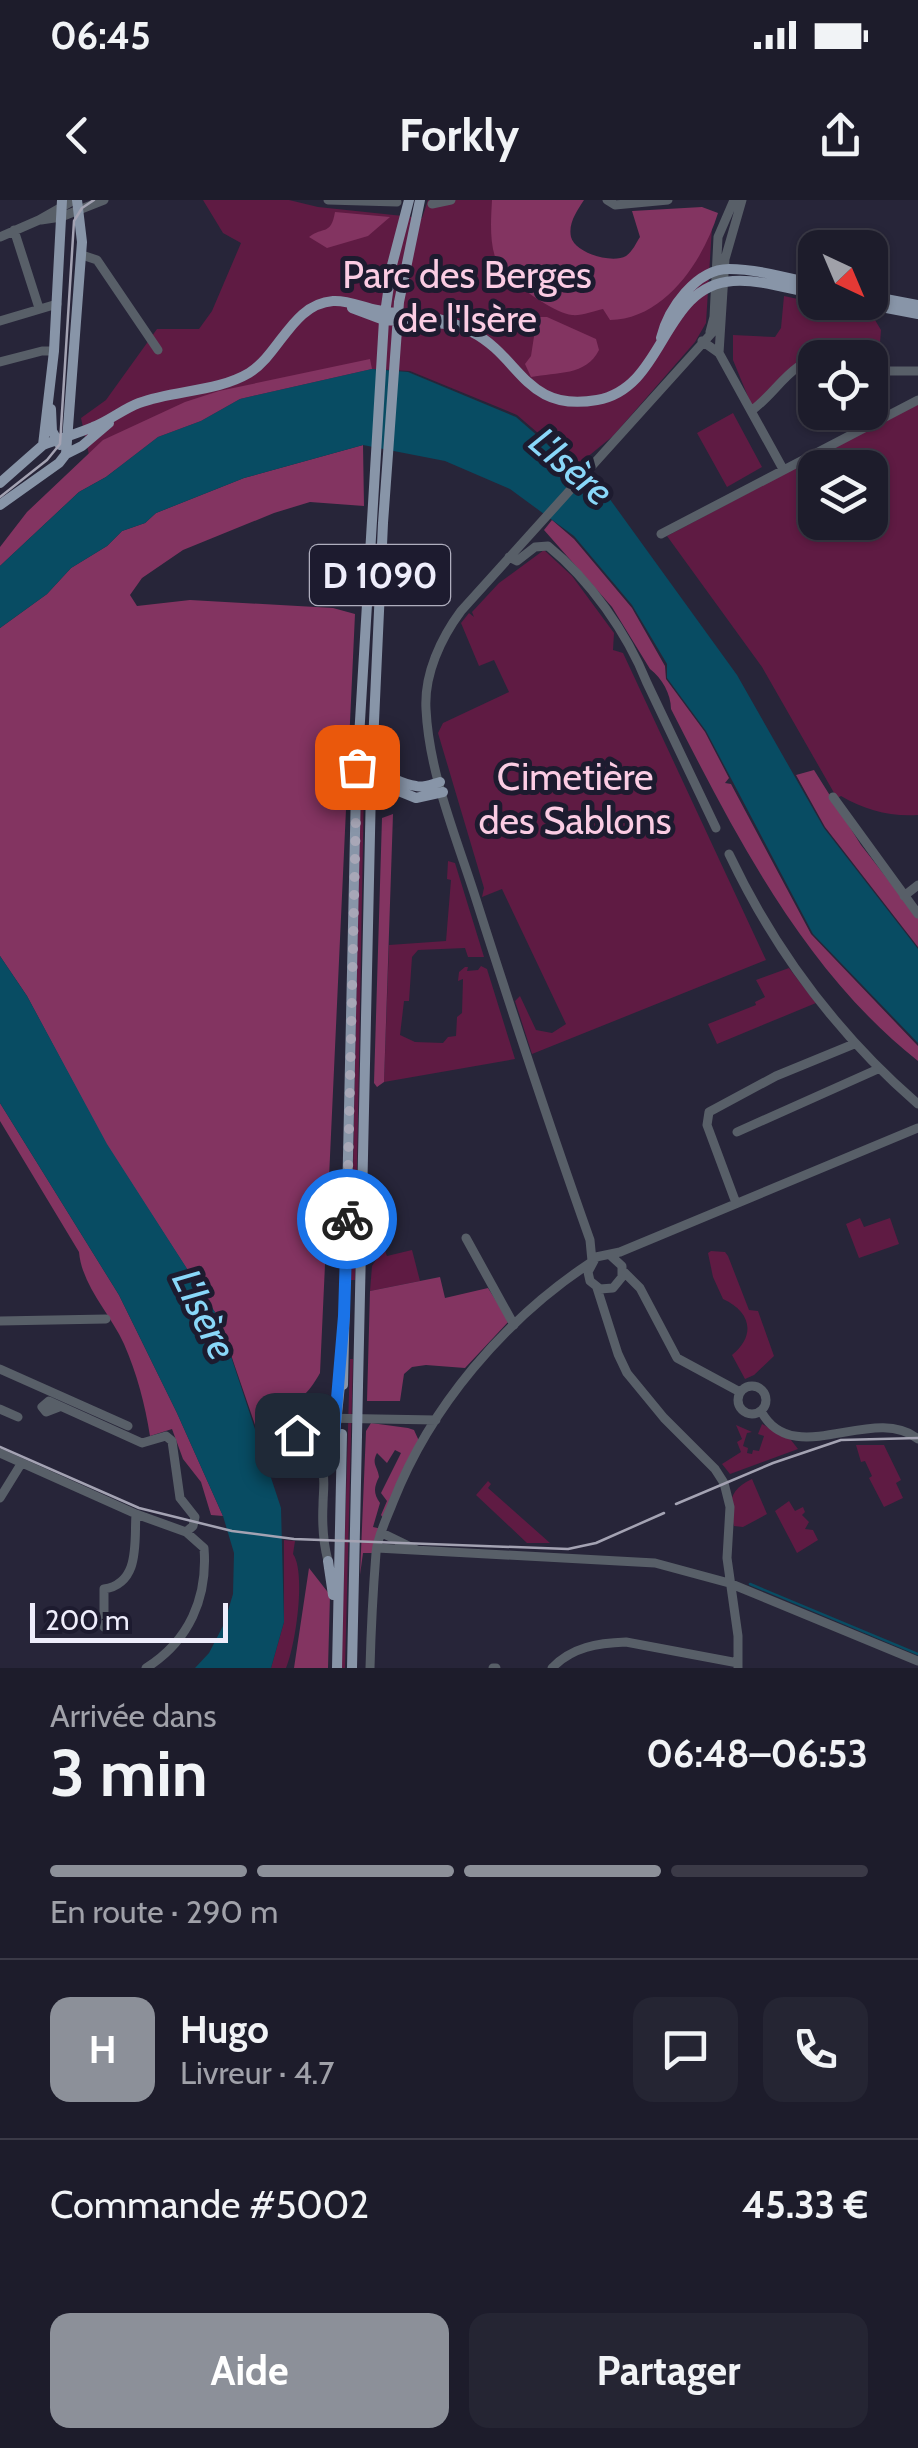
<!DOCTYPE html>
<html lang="fr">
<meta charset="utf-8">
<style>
:root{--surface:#1d1c2b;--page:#252533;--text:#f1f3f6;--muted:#a0a1a9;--line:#3b3a47;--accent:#8c9099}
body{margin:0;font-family:Cabin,sans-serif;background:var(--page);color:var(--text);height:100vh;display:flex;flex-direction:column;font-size:38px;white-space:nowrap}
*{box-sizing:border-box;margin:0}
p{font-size:32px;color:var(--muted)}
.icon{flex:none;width:55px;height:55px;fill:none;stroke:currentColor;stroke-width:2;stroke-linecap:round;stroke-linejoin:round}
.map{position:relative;height:1468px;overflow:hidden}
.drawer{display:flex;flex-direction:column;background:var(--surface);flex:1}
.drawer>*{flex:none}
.needle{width:65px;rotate:136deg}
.buttons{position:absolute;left:798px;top:30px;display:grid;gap:20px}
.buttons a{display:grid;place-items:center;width:90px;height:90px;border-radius:20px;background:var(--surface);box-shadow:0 2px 8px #0004,0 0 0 2px var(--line);font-size:50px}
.scale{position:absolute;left:30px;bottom:25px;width:198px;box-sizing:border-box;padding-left:10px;border:5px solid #eeedfb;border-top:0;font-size:28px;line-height:35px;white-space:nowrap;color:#eeedfb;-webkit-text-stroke:8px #1d1b2f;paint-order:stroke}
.pin{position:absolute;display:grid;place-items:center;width:85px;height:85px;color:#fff;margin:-42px;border-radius:20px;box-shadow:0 5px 15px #0006}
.courier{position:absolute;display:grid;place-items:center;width:100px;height:100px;margin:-50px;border:8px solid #1a73e8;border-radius:50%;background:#fff;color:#222;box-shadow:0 2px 12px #0007}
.headline em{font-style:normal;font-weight:700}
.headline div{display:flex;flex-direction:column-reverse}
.headline{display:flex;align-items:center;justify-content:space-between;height:170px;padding:0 50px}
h1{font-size:65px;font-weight:700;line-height:75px}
.bar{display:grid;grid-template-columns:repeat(4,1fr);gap:15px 10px;align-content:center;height:120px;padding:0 50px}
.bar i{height:12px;border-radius:8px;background:var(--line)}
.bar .current{background:var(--accent)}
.bar p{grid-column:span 4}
.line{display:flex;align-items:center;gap:25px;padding:0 50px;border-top:2px solid var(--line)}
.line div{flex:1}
.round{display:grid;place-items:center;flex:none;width:105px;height:105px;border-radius:20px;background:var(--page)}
.cta{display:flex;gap:20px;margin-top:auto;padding:20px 50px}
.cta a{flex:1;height:115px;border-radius:20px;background:var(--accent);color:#fff;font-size:40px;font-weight:700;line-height:115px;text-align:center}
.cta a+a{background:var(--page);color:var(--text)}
.status{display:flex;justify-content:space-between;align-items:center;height:70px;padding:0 50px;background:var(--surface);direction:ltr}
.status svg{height:28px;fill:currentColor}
header{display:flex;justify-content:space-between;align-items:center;height:130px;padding:0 50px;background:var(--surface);font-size:45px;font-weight:700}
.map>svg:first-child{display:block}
</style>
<div class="status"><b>06:45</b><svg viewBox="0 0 49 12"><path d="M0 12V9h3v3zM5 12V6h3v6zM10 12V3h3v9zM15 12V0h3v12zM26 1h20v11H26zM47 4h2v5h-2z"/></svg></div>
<header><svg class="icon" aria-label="back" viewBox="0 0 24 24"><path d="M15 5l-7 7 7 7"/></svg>Forkly<svg class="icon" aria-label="share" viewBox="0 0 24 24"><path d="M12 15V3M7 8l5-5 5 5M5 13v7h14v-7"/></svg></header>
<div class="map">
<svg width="918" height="1468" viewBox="0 0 918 1468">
<rect width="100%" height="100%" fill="#272539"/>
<path fill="#5f1b43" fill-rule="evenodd" d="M203,0H289L318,7L422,18L428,0H548L576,108L712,27L706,123L695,142L613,236L580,263L567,258L517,215L410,171L372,169L94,278L81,218L106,200L157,129H199L212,111L241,43L223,33Z
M784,96L872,115L881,130L878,169L870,167V158L808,156L754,205L751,204L733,160V135L775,137L781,128Z
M918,203V615C890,617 865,610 841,596L837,598L762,467L667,336ZM815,268H870V322H815Z
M733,213L762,267L727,287L697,233Z
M544,350L572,376L614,433L613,450L623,453L766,760L532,854L515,801L520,796L536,830L552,833L566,824L502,689L482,697L484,688L438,533L443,523L509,492L494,460L479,466L461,423L469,413L474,417L472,412L499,383Z
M364,586L355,1080H351L360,592Z
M448,661L455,663L484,757H468L465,748L418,750L412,757L409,801H404L400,835L415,842L443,843L448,837L456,836L457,817L462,813L463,779L458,781L459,772L465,767H468L467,771L478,770L481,766L487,769L515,859L384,882L389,745L446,741L451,680L447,679Z
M789,768L816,803L717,844L708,824L756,805L755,802L765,797L756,780Z
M860,1018L864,1027L890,1018L899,1044L859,1058L846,1024Z
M384,1048L387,1056L412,1050L420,1081L370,1091L372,1066Z
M711,1051L725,1052L728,1056L749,1110L758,1111L774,1156L754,1175L745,1179L732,1155C757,1135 750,1111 723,1099L713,1077L708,1053Z
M350,1159H353L345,1468H341Z
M762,1224L791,1240L798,1249L730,1274L722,1264L741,1252L737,1242L742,1239L736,1225L752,1232L747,1233L743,1246L748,1248L747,1253L752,1254L753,1250L759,1251L764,1236L758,1234Z
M856,1245H884L901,1280L896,1283L903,1298L884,1307L869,1278L872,1276L865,1261L861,1262Z
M752,1279L767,1314L743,1327L734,1326C728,1302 729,1290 752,1279Z
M488,1281L491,1284L488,1288L550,1343H527L476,1295Z
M789,1301L795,1311L803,1307L805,1312L802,1315L809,1322L805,1329L813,1330L818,1340L797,1353L775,1311Z
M284,1340L295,1341L293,1354C306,1372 296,1444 286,1468H271L284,1422Z"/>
<path fill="#833461" d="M492,0H584C577,11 568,23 571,37C575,53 612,64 626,56C633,51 636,43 640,37L632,11L702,7L718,13C703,61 665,119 610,120L603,109C594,111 581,116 572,115C552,113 506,79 497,62C489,44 491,19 492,0Z
M335,12L390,17L368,36L327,48L309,37C323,26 331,36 335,12Z
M537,117H547L596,139L599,150C586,176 557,172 531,177L525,164L531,156Z
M370,159L372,169L240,199L201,221L158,237L106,277L79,292L0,366V347L27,312L103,240L185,202L219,191Z
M363,245L364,306L310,302L274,313L183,350L142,378L130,395L137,406L190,400L333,408L355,414L320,1173C311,1189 302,1201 283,1206C282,1229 282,1238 266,1257L218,1117L106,944L27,796L0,756V428L47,394L71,368L107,346L122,331L145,323L156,313L244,278Z
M552,320L574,339L632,408L665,466L666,479L705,532L729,578L725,583L731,584L811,734L918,846V861C804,771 736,636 671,509C671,494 662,478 650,469L612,407L544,330Z
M814,570L861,645L918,718V747L825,627L796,575Z
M393,614L384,882L377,887L374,883L382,618Z
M0,903L119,1095L177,1213L223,1316L211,1315L201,1282L183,1259L172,1229L150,1236C145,1204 137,1174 124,1144C110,1113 82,1086 79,1052L0,921Z
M440,1077L445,1098L488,1088L509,1121L465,1168L426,1165L412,1167L404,1174L400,1201H367L370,1091Z
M371,1223L408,1228L414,1230L419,1241L384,1319L381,1315L387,1301L381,1293L401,1253L395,1250L387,1263L377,1253C371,1264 378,1267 379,1277C374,1287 373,1293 380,1303L373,1327L382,1329L373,1353H363L360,1375L366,1231Z
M309,1368L330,1395L328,1468H294Z"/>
<path fill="#084c63" d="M372,169L408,172L516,217L609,298L737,475L824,628L918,749V843L813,734L706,531L667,478V464L632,405L574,336L510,289L445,261L363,245L244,278L156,313L145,323L122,331L107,346L71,368L47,394L0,428V366L79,292L106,277L158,237L201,221L240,199Z
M0,756L27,796L107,944L218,1117L281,1308L284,1422L271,1468H195L209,1453L224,1424L233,1394L234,1353L223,1316L177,1213L119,1095L0,903Z"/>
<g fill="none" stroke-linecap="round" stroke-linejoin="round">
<path stroke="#084c63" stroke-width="2.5" d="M750,1384L918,1454"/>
<path stroke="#585f68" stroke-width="9" d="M328,0L397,2
M607,0L615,5L668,0
M432,4L451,0
M41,20L61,17L104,0
M14,30L39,108
M0,37L39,20L74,0
M82,55L97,60L158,150
M0,121L57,104
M710,132L714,117L718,37L734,0
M702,141L719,153L783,269
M719,153L725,59L742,0
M0,162L42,151H54
M870,171H918
M751,211C776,194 793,157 825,158
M661,334L918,200
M509,357L517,361L535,347L548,346C590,380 627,433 647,483L716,628
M833,597L918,714
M729,654C775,751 837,834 918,904
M904,696L918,685
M737,932L878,869
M736,1003L707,925L709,912L776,876L854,844
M466,1038L514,1125
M610,1055L622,1066V1077L613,1088L600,1089L590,1081L588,1072L596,1057L620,1052L918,928
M592,1061L590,1040C549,925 511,809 474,693C455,634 429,572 426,509C424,474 441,438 461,411L719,125
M623,1071L640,1088L677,1158L740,1192
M597,1088L618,1154L627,1173L664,1218L715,1269L724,1283L730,1307L727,1358L738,1436V1468
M0,1121L106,1119
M0,1169L128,1226
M738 1200a14 14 0 1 1 28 0a14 14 0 1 1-28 0Z
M59,1207L46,1212L42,1207L49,1201L142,1243L166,1236L172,1241L180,1298L195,1317L193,1326L186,1332
M0,1209L18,1217
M761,1211C793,1271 873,1203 918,1239
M0,1253L136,1314L186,1332L204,1348C208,1398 189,1441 146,1468
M0,1298L21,1264
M382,1333L417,1350
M377,1348L655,1363L729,1383L918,1461
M328,1361C323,1342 322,1325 323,1305C323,1295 325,1282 323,1272C317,1250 288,1258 300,1227L321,1218L436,1220
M104,1427V1389C141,1383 134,1341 136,1314
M370,1468C371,1430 373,1391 376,1353C377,1337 387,1318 393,1302C430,1207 504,1120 590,1063
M493,1468H496
M552,1468C572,1447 598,1443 626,1442L738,1463"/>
<path stroke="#8895a8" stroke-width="10" d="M870,96L918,105
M855,102L918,114
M352,108L384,120L447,124
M661,138C668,109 696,69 729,69C757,69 788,78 815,84
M51,209L52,231L60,245
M43,245C59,239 76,234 93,227C109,221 123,209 139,203C174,190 217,192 249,173C280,154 292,104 333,101C348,100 362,107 377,110C415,118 434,112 472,132C521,157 525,213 597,200C666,188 661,86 733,81C759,79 789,89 815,94
M66,254L82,246L109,223
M0,283L43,245L54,151L62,0
M0,305L59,263L66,254L82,42L77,0
M356,588C387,563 388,582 416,586C423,588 432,584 440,582
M371,588L389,587L416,598L443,592
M343,1185L356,588L384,120L392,65L409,0
M358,1186L371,588L383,323L399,102L420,0
M316,1260L328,1249L335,1234
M328,1361L333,1395
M337,1468L342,1234
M352,1468L357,1236"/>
<path stroke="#a4a3b3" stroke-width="2.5" d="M0,297L47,260L60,244L74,21L82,8L94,0
M0,1247L139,1308L232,1331L294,1339L568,1349L596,1343L664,1313
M676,1304L773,1263L841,1240L918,1238"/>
<path stroke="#8895a8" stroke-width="10" d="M335,1234L340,1185
M357,1236L358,1186"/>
</g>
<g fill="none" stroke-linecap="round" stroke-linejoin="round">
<path stroke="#a8a7b7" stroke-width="10" stroke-dasharray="0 18" d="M347,1019L357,567"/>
<path stroke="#1a73e8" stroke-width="12" d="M297,1235L299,1249L316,1260L328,1249L334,1234L344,1116L347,1019"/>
</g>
<g text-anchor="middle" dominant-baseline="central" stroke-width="10" stroke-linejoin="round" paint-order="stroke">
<rect fill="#1d1b2f" stroke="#afaebe" stroke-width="2.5" x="310" y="345" width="140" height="60" rx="8"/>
<g font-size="35" font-weight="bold" fill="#eeedfb">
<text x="380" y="375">D 1090</text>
</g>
<g font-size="38" fill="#fbcce3" stroke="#1d1b2f">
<text x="467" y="74">Parc des Berges<tspan x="467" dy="44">de l'Isère</tspan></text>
<text x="575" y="576">Cimetière<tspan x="575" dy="44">des Sablons</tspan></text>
</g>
<g font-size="40" font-style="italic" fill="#89d7f9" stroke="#1d1b2f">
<text transform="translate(572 266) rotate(41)">L'Isère</text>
<text transform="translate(205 1114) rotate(64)">L'Isère</text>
</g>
</g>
</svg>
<div class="buttons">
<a><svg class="needle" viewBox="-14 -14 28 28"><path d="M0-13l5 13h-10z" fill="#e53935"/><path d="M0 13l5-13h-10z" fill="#a0a1a9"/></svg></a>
<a><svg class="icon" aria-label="locate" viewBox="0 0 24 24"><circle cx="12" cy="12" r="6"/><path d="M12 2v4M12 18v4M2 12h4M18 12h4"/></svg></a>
<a><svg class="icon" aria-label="layers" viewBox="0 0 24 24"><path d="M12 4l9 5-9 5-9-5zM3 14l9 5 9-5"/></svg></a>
</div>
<div class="scale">200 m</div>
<div class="pin" style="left:357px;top:567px;background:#ea580c"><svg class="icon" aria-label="bag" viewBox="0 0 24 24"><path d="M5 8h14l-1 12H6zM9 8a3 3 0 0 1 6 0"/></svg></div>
<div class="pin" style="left:297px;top:1235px;background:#1f2937"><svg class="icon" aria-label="home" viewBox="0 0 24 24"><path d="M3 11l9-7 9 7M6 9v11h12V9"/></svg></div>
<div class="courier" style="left:347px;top:1019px"><svg class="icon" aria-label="bike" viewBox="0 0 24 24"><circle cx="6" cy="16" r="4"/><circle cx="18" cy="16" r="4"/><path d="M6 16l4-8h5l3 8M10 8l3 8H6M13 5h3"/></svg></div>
</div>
<section class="drawer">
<div class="headline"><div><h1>3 min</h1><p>Arrivée dans</p></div><em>06:48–06:53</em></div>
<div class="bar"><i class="current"></i><i class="current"></i><i class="current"></i><i></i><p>En route · 290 m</p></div>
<div class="line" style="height:180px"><b class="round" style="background:var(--accent);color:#fff">H</b><div><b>Hugo</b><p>Livreur · 4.7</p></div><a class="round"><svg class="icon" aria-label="chat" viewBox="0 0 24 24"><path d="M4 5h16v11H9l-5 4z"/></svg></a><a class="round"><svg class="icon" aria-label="phone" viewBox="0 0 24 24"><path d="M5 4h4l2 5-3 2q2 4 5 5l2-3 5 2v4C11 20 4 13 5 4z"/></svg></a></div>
<div class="line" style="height:130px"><div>Commande #5002</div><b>45.33 €</b></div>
<div class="cta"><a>Aide</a><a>Partager</a></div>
</section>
